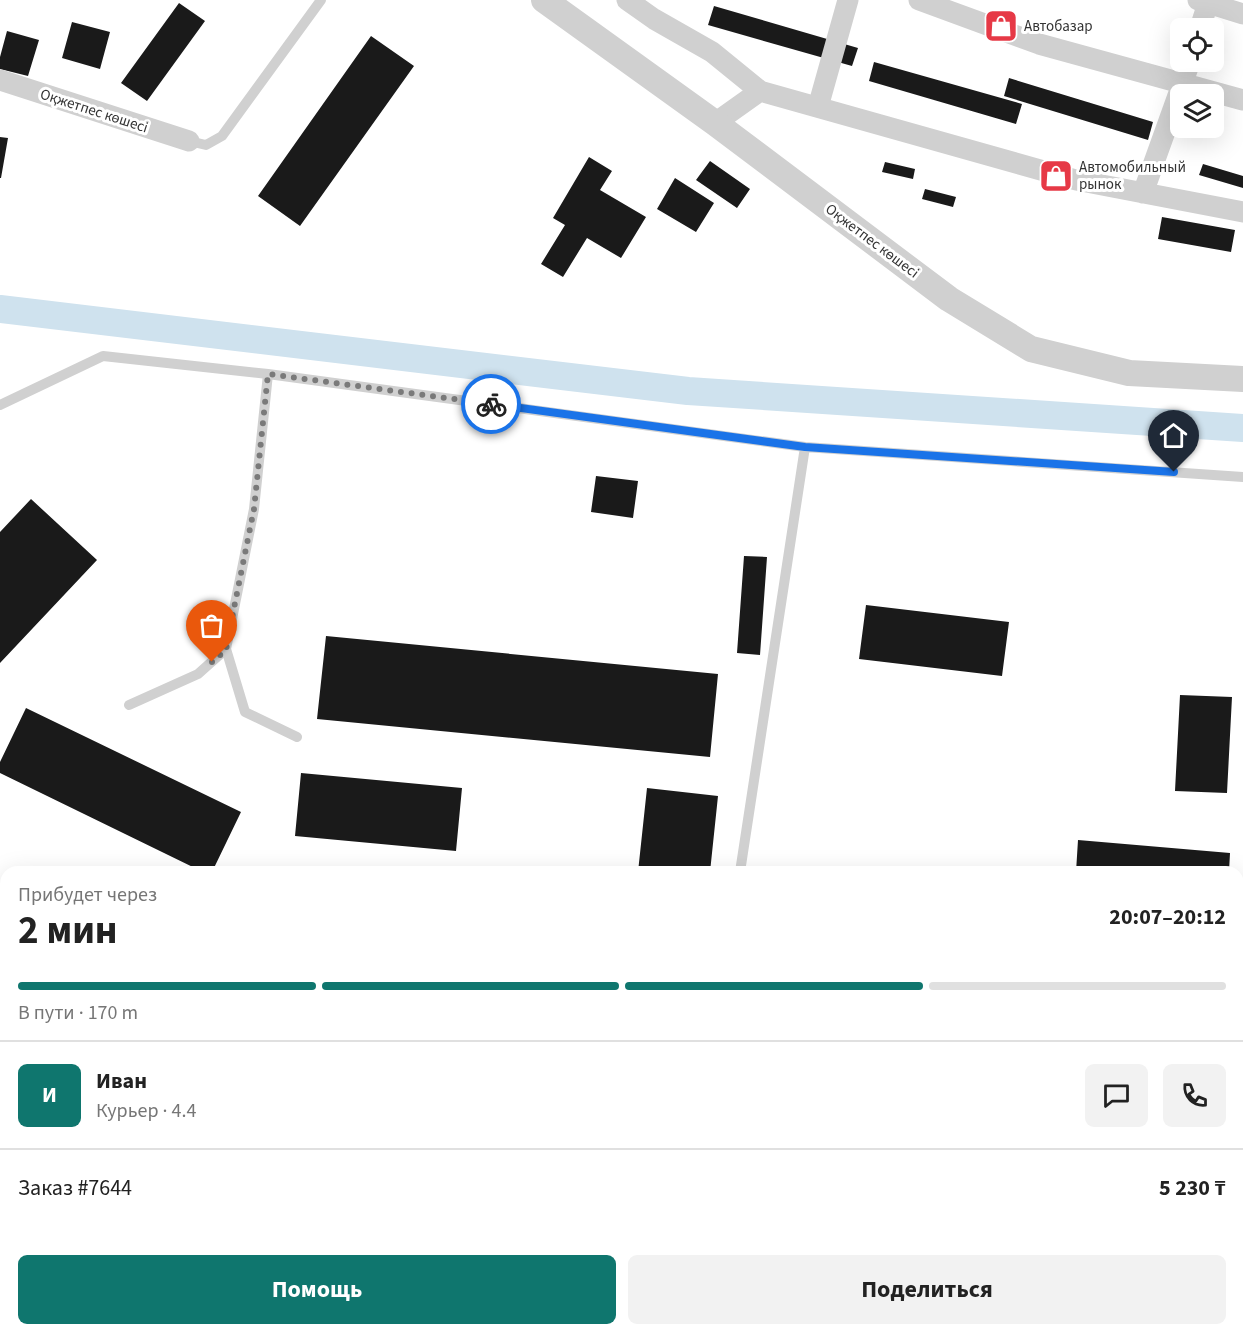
<!DOCTYPE html>
<html lang="ru">
<meta charset="utf-8">
<style>
:root{--surface:#fff;--page:#f2f2f2;--text:#222;--muted:#767676;--line:#e0e0e0;--accent:#0f766e}
body{margin:0;font-family:"Source Sans 3",sans-serif;background:var(--page);color:var(--text);height:100vh;display:flex;flex-direction:column;font-size:22px;white-space:nowrap}
*{box-sizing:border-box;margin:0}
p{font-size:20px;color:var(--muted)}
.icon{flex:none;width:33px;height:33px;fill:none;stroke:currentColor;stroke-width:2;stroke-linecap:round;stroke-linejoin:round}
.map{position:relative;flex:1;overflow:hidden}
.side{position:absolute;left:0px;top:866px;width:1244px;height:470px;display:flex;flex-direction:column;background:var(--surface);border-radius:18px 18px 0 0;box-shadow:0 6px 24px #0002}
.side>*{flex:none}
.fabs{position:absolute;left:1170px;top:18px;display:grid;gap:12px}
.fabs a{display:grid;place-items:center;width:54px;height:54px;border-radius:9px;background:var(--surface);box-shadow:0 6px 24px #0002;font-size:30px}
.pin{position:absolute;display:grid;place-items:center;width:51px;height:51px;color:#fff;margin:-62px -26px;border-radius:50% 50% 50% 0;rotate:-45deg;box-shadow:0 0 6px #0007}
.pin .icon{rotate:45deg}
.courier{position:absolute;display:grid;place-items:center;width:60px;height:60px;margin:-30px;border:4px solid #1a73e8;border-radius:50%;background:#fff;color:#222;box-shadow:0 2px 8px #0007}
.summary em{font-style:normal;font-weight:700}
.summary div{display:flex;flex-direction:column-reverse}
.summary{display:flex;align-items:center;justify-content:space-between;height:102px;padding:0 18px}
h1{font-size:39px;font-weight:700;line-height:45px}
.bar{display:grid;grid-template-columns:repeat(4,1fr);gap:9px 6px;align-content:center;height:72px;padding:0 18px}
.bar i{height:8px;border-radius:4px;background:var(--line)}
.bar .on{background:var(--accent)}
.bar p{grid-column:span 4}
.line{display:flex;align-items:center;gap:15px;padding:0 18px;border-top:2px solid var(--line)}
.line div{flex:1}
.round{display:grid;place-items:center;flex:none;width:63px;height:63px;border-radius:9px;background:var(--page)}
.primary-button{display:flex;gap:12px;margin-top:auto;padding:12px 18px}
.primary-button a{flex:1;height:69px;border-radius:9px;background:var(--accent);color:#fff;font-size:24px;font-weight:700;line-height:69px;text-align:center}
.primary-button a+a{background:var(--page);color:var(--text)}
.map>svg:first-child{display:block}
</style>
<div class="map">
<svg width="1243" height="1334" viewBox="0 0 1243 1334">
<rect width="100%" height="100%" fill="#fff"/>
<g fill="none" stroke-linecap="round" stroke-linejoin="round">
<path stroke="#cfe2ee" stroke-width="28" d="M0,309L688,391L1243,428"/>
</g>
<path fill="#1a1a1a" d="M179,3L205,21L147,101L121,83Z
M714,6L858,48L852,66L708,25Z
M72,22L110,32L100,69L62,58Z
M7,31L39,40L28,76L0,69V57Z
M371,36L414,66L300,226L258,196Z
M874,62L1022,104L1016,124L869,81Z
M1009,78L1153,122L1148,140L1004,96Z
M0,137L8,138L1,178H0Z
M589,157L612,171L600,190L646,217L621,258L587,238L563,277L541,264L565,225L553,218Z
M710,161L750,189L737,208L696,180Z
M885,162L915,169L913,179L882,172Z
M1203,164L1243,176V188L1199,175Z
M675,178L714,203L696,232L657,209Z
M925,189L956,197L953,207L922,199Z
M1162,217L1235,230L1231,252L1158,239Z
M596,476L638,481L633,518L591,512Z
M31,499L97,560L0,663V532Z
M744,556L767,557L760,655L737,653Z
M866,605L1009,622L1002,676L859,659Z
M326,636L718,674L710,757L317,719Z
M1180,695L1232,697L1227,793L1175,791Z
M26,708L241,812L212,872H203L0,773V762Z
M301,773L462,788L456,851L295,836Z
M647,788L718,796L710,872H638Z
M1078,840L1230,853L1229,872H1076Z
M1238,1298L1243,1300V1334H1148L1138,1329H1238Z
M360,1329H458L467,1334H369Z
M699,1329H721L730,1334H696Z"/>
<g fill="none" stroke-linecap="round" stroke-linejoin="round">
<path stroke="#d0d0d0" stroke-width="10" d="M189,141L206,145L222,136L321,0
M0,405L103,356L268,374L805,447L1243,477
M226,649L245,712L297,737
M129,705L198,674L226,649L254,509L268,374
M740,872L805,447
M1238,951L1243,946"/>
<path stroke="#d0d0d0" stroke-width="21" d="M627,0L654,19L712,52L760,91
M919,0L1039,44L1243,100
M1198,0L1243,14
M1200,28L1209,0
M0,80L189,141
M818,107L848,0
M715,123L760,91L1076,180L1243,212
M1143,193L1190,62"/>
<path stroke="#d0d0d0" stroke-width="26" d="M544,0L715,123L949,299L1031,349L1129,373L1243,379"/>
</g>
<g fill="none" stroke-linecap="round" stroke-linejoin="round">
<path stroke="#7a7a7a" stroke-width="6" stroke-dasharray="0 10.8" d="M212,662L226,650L235,603L254,509L268,374L491,404"/>
<path stroke="#1a73e8" stroke-width="8" d="M491,404L805,447L1174,472"/>
</g>
<defs>
<symbol id="shop-square" viewBox="-11 -11 22 22"><rect x="-9" y="-9" width="18" height="18" rx="4" fill="#e63946" stroke="#fff"/><path d="M-5-2.5h2.3a2.7 3.5 0 0 1 5.4 0H5L5.5 6h-11ZM-1.5-2.5h3a1.5 2.3 0 0 0-3 0Z" fill="#fff"/></symbol>
</defs>
<g fill-rule="evenodd">
<use href="#shop-square" x="982" y="7" width="38" height="38"/>
<use href="#shop-square" x="1037" y="157" width="38" height="38"/>
</g>
<g text-anchor="middle" dominant-baseline="central" stroke-width="6" stroke-linejoin="round" paint-order="stroke">
<g font-size="15" fill="#333" stroke="#fff" text-anchor="start">
<text x="1024" y="26">Автобазар</text>
<text x="1079" y="167">Автомобильный<tspan x="1079" dy="17">рынок</tspan></text>
</g>
<g font-size="15" fill="#333" stroke="#fff">
<text transform="translate(94 111) rotate(18)">Оқжетпес көшесі</text>
<text transform="translate(872 241) rotate(37)">Оқжетпес көшесі</text>
</g>
</g>
</svg>
<div class="fabs">
<a><svg class="icon" aria-label="locate" viewBox="0 0 24 24"><circle cx="12" cy="12" r="6"/><path d="M12 2v4M12 18v4M2 12h4M18 12h4"/></svg></a>
<a><svg class="icon" aria-label="layers" viewBox="0 0 24 24"><path d="M12 4l9 5-9 5-9-5zM3 14l9 5 9-5"/></svg></a>
</div>
<div class="pin" style="left:212px;top:662px;background:#ea580c"><svg class="icon" aria-label="bag" viewBox="0 0 24 24"><path d="M5 8h14l-1 12H6zM9 8a3 3 0 0 1 6 0"/></svg></div>
<div class="pin" style="left:1174px;top:472px;background:#1f2937"><svg class="icon" aria-label="home" viewBox="0 0 24 24"><path d="M3 11l9-7 9 7M6 9v11h12V9"/></svg></div>
<div class="courier" style="left:491px;top:404px"><svg class="icon" aria-label="bike" viewBox="0 0 24 24"><circle cx="6" cy="16" r="4"/><circle cx="18" cy="16" r="4"/><path d="M6 16l4-8h5l3 8M10 8l3 8H6M13 5h3"/></svg></div>
<section class="side">
<div class="summary"><div><h1>2 мин</h1><p>Прибудет через</p></div><em>20:07–20:12</em></div>
<div class="bar"><i class="on"></i><i class="on"></i><i class="on"></i><i></i><p>В пути · 170 m</p></div>
<div class="line" style="height:108px"><b class="round" style="background:var(--accent);color:#fff">И</b><div><b>Иван</b><p>Курьер · 4.4</p></div><a class="round"><svg class="icon" aria-label="chat" viewBox="0 0 24 24"><path d="M4 5h16v11H9l-5 4z"/></svg></a><a class="round"><svg class="icon" aria-label="phone" viewBox="0 0 24 24"><path d="M5 4h4l2 5-3 2q2 4 5 5l2-3 5 2v4C11 20 4 13 5 4z"/></svg></a></div>
<div class="line" style="height:78px"><div>Заказ #7644</div><b>5 230 ₸</b></div>
<div class="primary-button"><a>Помощь</a><a>Поделиться</a></div>
</section>
</div>
